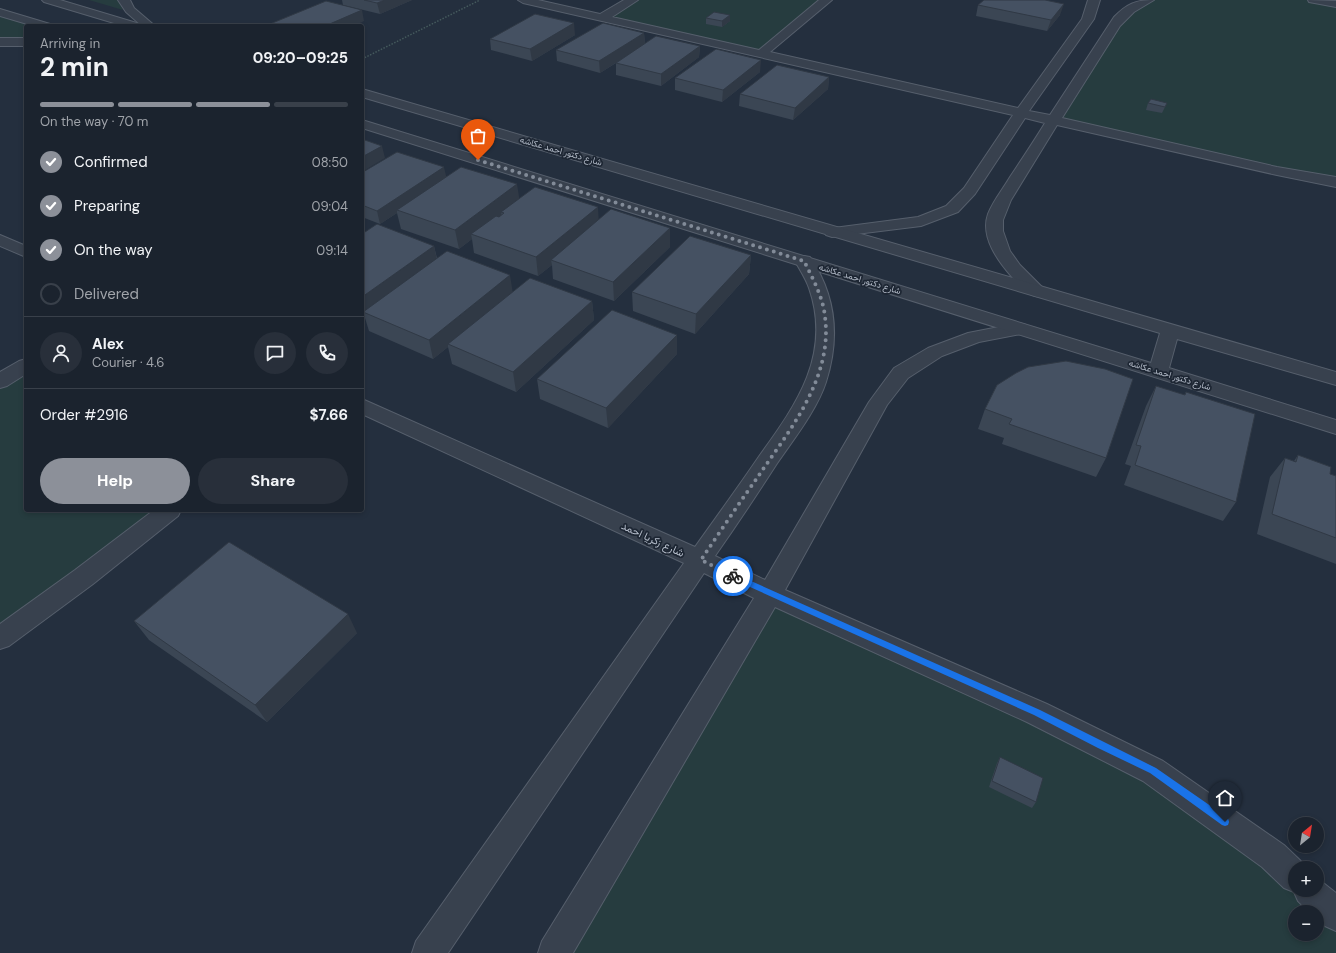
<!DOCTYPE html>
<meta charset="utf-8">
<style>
:root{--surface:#1b232e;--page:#282f3a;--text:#f1f3f6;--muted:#a0a4aa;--line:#39404a;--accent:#8c9099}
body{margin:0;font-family:"DM Sans",Vazirmatn,sans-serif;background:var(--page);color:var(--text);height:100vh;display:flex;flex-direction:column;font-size:15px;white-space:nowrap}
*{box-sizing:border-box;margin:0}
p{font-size:13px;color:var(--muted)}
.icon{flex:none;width:22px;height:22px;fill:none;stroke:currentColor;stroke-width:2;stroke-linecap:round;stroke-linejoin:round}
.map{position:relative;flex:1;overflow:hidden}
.drawer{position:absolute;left:24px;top:24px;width:340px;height:488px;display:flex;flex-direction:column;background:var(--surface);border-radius:4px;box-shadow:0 2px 6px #0003,0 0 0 1px var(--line)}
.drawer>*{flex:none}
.needle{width:26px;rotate:30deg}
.fabs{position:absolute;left:1288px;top:817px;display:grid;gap:8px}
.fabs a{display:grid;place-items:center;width:36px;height:36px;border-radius:50%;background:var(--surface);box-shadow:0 2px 6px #0003,0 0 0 1px var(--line);font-size:20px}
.pin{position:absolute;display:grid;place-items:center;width:34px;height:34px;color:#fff;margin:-41px -17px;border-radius:50% 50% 50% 0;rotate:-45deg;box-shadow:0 0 4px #0007}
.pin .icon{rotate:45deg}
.courier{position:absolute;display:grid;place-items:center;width:40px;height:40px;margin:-20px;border:3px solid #1a73e8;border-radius:50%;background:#fff;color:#222;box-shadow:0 1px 5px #0007}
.overview em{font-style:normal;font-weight:700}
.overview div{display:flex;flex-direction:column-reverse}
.overview{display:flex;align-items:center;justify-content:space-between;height:68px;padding:0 16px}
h1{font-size:26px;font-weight:700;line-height:30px}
.bar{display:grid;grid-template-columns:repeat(4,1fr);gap:6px 4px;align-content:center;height:48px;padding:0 16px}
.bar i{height:5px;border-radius:3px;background:var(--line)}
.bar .active{background:var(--accent)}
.bar p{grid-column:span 4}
.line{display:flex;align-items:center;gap:10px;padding:0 16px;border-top:1px solid var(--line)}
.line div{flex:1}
.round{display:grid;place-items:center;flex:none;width:42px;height:42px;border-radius:21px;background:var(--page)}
ol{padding:0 16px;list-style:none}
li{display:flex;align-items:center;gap:12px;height:44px}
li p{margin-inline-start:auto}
li .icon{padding:4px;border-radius:50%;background:var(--accent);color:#fff;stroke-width:4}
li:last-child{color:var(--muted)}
li i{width:22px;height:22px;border:2px solid var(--line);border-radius:50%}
.primary-button{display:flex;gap:8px;margin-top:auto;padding:8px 16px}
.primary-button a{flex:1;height:46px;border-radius:24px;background:var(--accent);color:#fff;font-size:16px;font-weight:700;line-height:46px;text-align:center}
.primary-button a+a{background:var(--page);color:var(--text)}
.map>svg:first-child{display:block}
</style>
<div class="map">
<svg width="1336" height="953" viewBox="0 0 1336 953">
<rect width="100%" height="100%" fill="#242f3e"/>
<path fill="#263c3f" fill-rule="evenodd" d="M89,0H118L123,10Z
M632,0H826L761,54L602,18Z
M1147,0H1313L1336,4V182L1053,120L1133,7Z
M0,12L46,26H26V42H0Z
M26,365V510H170L0,638V381Z
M770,594L1153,771L1295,890L1336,915V953H554ZM1295,912H1317V934H1295Z"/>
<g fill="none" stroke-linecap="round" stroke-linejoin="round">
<defs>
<path id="minor" d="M118,0H130L134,8L155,26H142L126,12Z
M518,0H538L600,14L624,0H638L612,17L759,50L819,0H832L770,52L1018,108L1082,19L1088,0H1100L1094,19L1029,111L1050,115L1114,17C1127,4 1135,0 1154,0L1134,12L1120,26L1062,118L1277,167L1336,177V187L1277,175L1057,125L1011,200L1003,220V231L1010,251L1020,265L1047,292L1044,296C1030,299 1021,287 1012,277C998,261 980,237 988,214C993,201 1003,189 1010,177C1022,159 1034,141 1045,123L1025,118L975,194L958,212L921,226L832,237L826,235L824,232L826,229L918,217L946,206L964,188L1013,115L523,3Z
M1308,0L1336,1V7L1309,2Z
M0,38H26V46H0Z
M0,235L26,246V257L0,246Z
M804,256L810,257C836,295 840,338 826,382C817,410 793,440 776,465C756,496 736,526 715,556L765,580L869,402L894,368L928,348L968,333L1019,323L1026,325L1028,329L1026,333L979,342L942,356L908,378L887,405L785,590L1047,704L1163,761L1284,845L1306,866L1307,868H1295V890H1317V878L1336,893V931L1325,926L1317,919V912H1309L1298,901L1294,892L1284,888L1262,867L1143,781L1027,722L775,607L573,953H538L542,941L754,598L704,573L448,953H412L416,941L684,563L362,414V399L695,547C717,516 739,486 760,455C797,404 832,354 809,288C806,279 800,270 795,261L798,257Z
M26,359V374L7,386L0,388V372L19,361Z
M154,510H181L178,516L93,584L9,646L0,649V624L75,570Z"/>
<path id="tertiary" d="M42,0H60L140,24L142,26H124L44,2Z
M0,9L50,24L52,26H34L0,16Z
M362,89L1336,372V385L1177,339L1169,368L1336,420V434L362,128V120L1151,363L1160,333L362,97Z"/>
</defs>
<use href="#minor" stroke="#565f6c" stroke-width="2"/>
<use href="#tertiary" stroke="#565f6c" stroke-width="2"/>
<path stroke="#44595c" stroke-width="1.5" stroke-dasharray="1.5 1.5" stroke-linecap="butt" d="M362,59L480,0"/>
<use href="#minor" fill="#38414e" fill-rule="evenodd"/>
<use href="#tertiary" fill="#38414e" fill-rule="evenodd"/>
</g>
<path fill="#3b4654" d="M342,0H412L380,14L343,5Z
M978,5L1060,15L1047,31L976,16Z
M730,15V21L722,27L706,24V18Z
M644,33L645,44L700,46L699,57L661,86L616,75V63L624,58L600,73L557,61L556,50Z
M575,35L532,61L491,50L490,39Z
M760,72L722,102L675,90V78Z
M829,77L828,89L793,120L739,106L740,94Z
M1148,103H1167L1162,113L1146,110Z
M363,172L446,177L519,199L598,220L670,228V247L614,301L553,279L552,265L538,276L474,253L472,239L459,249L401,229L397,213L380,224L362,217V175L363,174Z
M362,233V234L434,246L437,258L513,292L592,301L594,320L516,392L452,364L448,347L433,359L369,331L365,318L362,320Z
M751,255L749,274L695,334L633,311L632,292Z
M677,354L608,428L540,399L537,379Z
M997,385L1106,458L1096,477L1002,444L1004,438L978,429L985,409Z
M1156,386L1184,395L1186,392L1236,502L1223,521L1124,485L1131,466L1125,464L1146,406Z
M1298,455L1330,474L1336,476V564L1257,534L1270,477L1285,458L1294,461Z
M134,621L357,633L267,722L149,640Z
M1000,757L1036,802L1032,808L989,787L997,763Z"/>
<path fill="#303945" d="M385,0H412L380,14L377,3Z
M1064,4L1060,15L1047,31L1051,20Z
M362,10L364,21L354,26H325Z
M730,15V21L722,27V21Z
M574,23L575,35L532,61L530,49Z
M644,33L645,44L600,73L599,61Z
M700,46L699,57L661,86V74Z
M761,60L760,72L722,102L723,90Z
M829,77L828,89L793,120L795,108Z
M382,146L385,158L362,172V157Z
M444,167L447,180L397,210V213L380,224L377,211Z
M517,184L520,203L504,213L501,212L502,217L471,234L472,239L459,249L455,230Z
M598,207L599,226L551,260L552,265L538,276L536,257Z
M670,228V247L614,301L613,282Z
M434,246L438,265L363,312L365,318L362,320V297Z
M751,255L749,274L695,334L696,314Z
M510,275L513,294L448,344V347L433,359L429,340Z
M592,301L594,320L516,392L513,372Z
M677,335V354L608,428L606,408Z
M348,614L357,633L267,722L255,705Z"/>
<path fill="#455162" stroke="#303945" d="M364,0H385L377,3Z
M984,0H1045L1064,4L1051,20L978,5Z
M326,1L362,10L325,26H265Z
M714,12L730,15L722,21L706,18Z
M535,14L574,23L530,49L490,39Z
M603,23L644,33L599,61L556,50Z
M656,36L700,46L661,74L616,63Z
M716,49L761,60L723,90L675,78Z
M777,65L829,77L795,108L740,94Z
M1151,99L1167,103L1165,107L1148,103Z
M362,139L382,146L362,157Z
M397,152L444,167L377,211L362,205V175L365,173L363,172Z
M461,167L517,184L455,230L397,210Z
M535,187L598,207L536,257L471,234L496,216L499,217L504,213L501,212Z
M611,209L670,228L613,282L551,260Z
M377,224L434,246L362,297V234Z
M690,236L751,255L696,314L632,292Z
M447,251L510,275L429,340L363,312Z
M530,278L592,301L513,372L448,344Z
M612,310L677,335L606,408L537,379Z
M1066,361L1105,369L1133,379L1106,458L1009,424L1012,419L985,409L997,385L1016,373L1028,367Z
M1156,386L1185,395L1186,392L1255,414L1236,502L1135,465L1141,446L1136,445Z
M1298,455L1331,467L1330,474L1336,476V538L1272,514L1285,458L1296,462Z
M229,542L348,614L255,705L134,621Z
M1000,757L1043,778L1036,802L992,781Z"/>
<path fill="#1a73e8" d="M733,573L1040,710L1156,768L1228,818L1229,822L1228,825L1225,826L1222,825L1150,773L1098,748L1034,715L730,578L729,576Z"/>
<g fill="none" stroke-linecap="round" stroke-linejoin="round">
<path stroke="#828b98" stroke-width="4" stroke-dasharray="0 7.2" d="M478,160L804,261C813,279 823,297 825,317C833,378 789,431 757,478C738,505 719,533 701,560L733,576"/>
</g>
<g text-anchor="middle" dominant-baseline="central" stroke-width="3.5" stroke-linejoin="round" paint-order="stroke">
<g font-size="9" fill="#b4bcc9" stroke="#1d2633">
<text transform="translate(561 151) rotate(16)">شارع دكتور احمد عكاشه</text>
<text transform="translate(860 279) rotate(17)">شارع دكتور احمد عكاشه</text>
<text transform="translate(1170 375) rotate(17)">شارع دكتور احمد عكاشه</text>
</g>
<g font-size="11" fill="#b4bcc9" stroke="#1d2633">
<text transform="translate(653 539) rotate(25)">شارع زكريا احمد</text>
</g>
</g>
</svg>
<div class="fabs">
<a><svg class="needle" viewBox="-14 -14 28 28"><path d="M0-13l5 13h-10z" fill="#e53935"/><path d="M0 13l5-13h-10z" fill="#a0a4aa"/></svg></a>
<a>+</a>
<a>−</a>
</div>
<div class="pin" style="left:478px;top:160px;background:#ea580c"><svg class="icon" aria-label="bag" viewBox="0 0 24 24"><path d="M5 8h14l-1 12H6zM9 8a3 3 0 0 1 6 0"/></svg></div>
<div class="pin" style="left:1225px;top:822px;background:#1f2937"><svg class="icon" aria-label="home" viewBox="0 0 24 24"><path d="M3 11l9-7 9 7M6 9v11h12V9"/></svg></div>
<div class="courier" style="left:733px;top:576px"><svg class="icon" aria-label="bike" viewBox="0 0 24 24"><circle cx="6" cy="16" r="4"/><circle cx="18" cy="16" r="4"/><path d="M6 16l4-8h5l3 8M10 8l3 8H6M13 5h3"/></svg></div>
<section class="drawer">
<div class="overview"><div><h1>2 min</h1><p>Arriving in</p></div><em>09:20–09:25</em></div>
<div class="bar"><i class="active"></i><i class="active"></i><i class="active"></i><i></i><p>On the way · 70 m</p></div>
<ol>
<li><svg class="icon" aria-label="check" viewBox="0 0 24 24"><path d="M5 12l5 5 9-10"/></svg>Confirmed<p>08:50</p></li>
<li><svg class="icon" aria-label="check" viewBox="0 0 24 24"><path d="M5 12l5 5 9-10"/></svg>Preparing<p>09:04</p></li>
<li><svg class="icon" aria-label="check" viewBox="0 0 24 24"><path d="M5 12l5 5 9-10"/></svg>On the way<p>09:14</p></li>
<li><i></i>Delivered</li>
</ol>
<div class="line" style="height:72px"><a class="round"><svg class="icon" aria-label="person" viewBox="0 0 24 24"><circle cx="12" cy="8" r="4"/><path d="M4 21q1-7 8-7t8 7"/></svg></a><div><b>Alex</b><p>Courier · 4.6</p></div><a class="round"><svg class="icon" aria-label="chat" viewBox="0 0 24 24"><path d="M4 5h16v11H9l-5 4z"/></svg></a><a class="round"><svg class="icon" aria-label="phone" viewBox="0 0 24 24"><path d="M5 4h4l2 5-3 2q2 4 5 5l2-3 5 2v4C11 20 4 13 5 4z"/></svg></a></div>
<div class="line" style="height:52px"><div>Order #2916</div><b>$7.66</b></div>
<div class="primary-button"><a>Help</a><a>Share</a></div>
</section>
</div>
